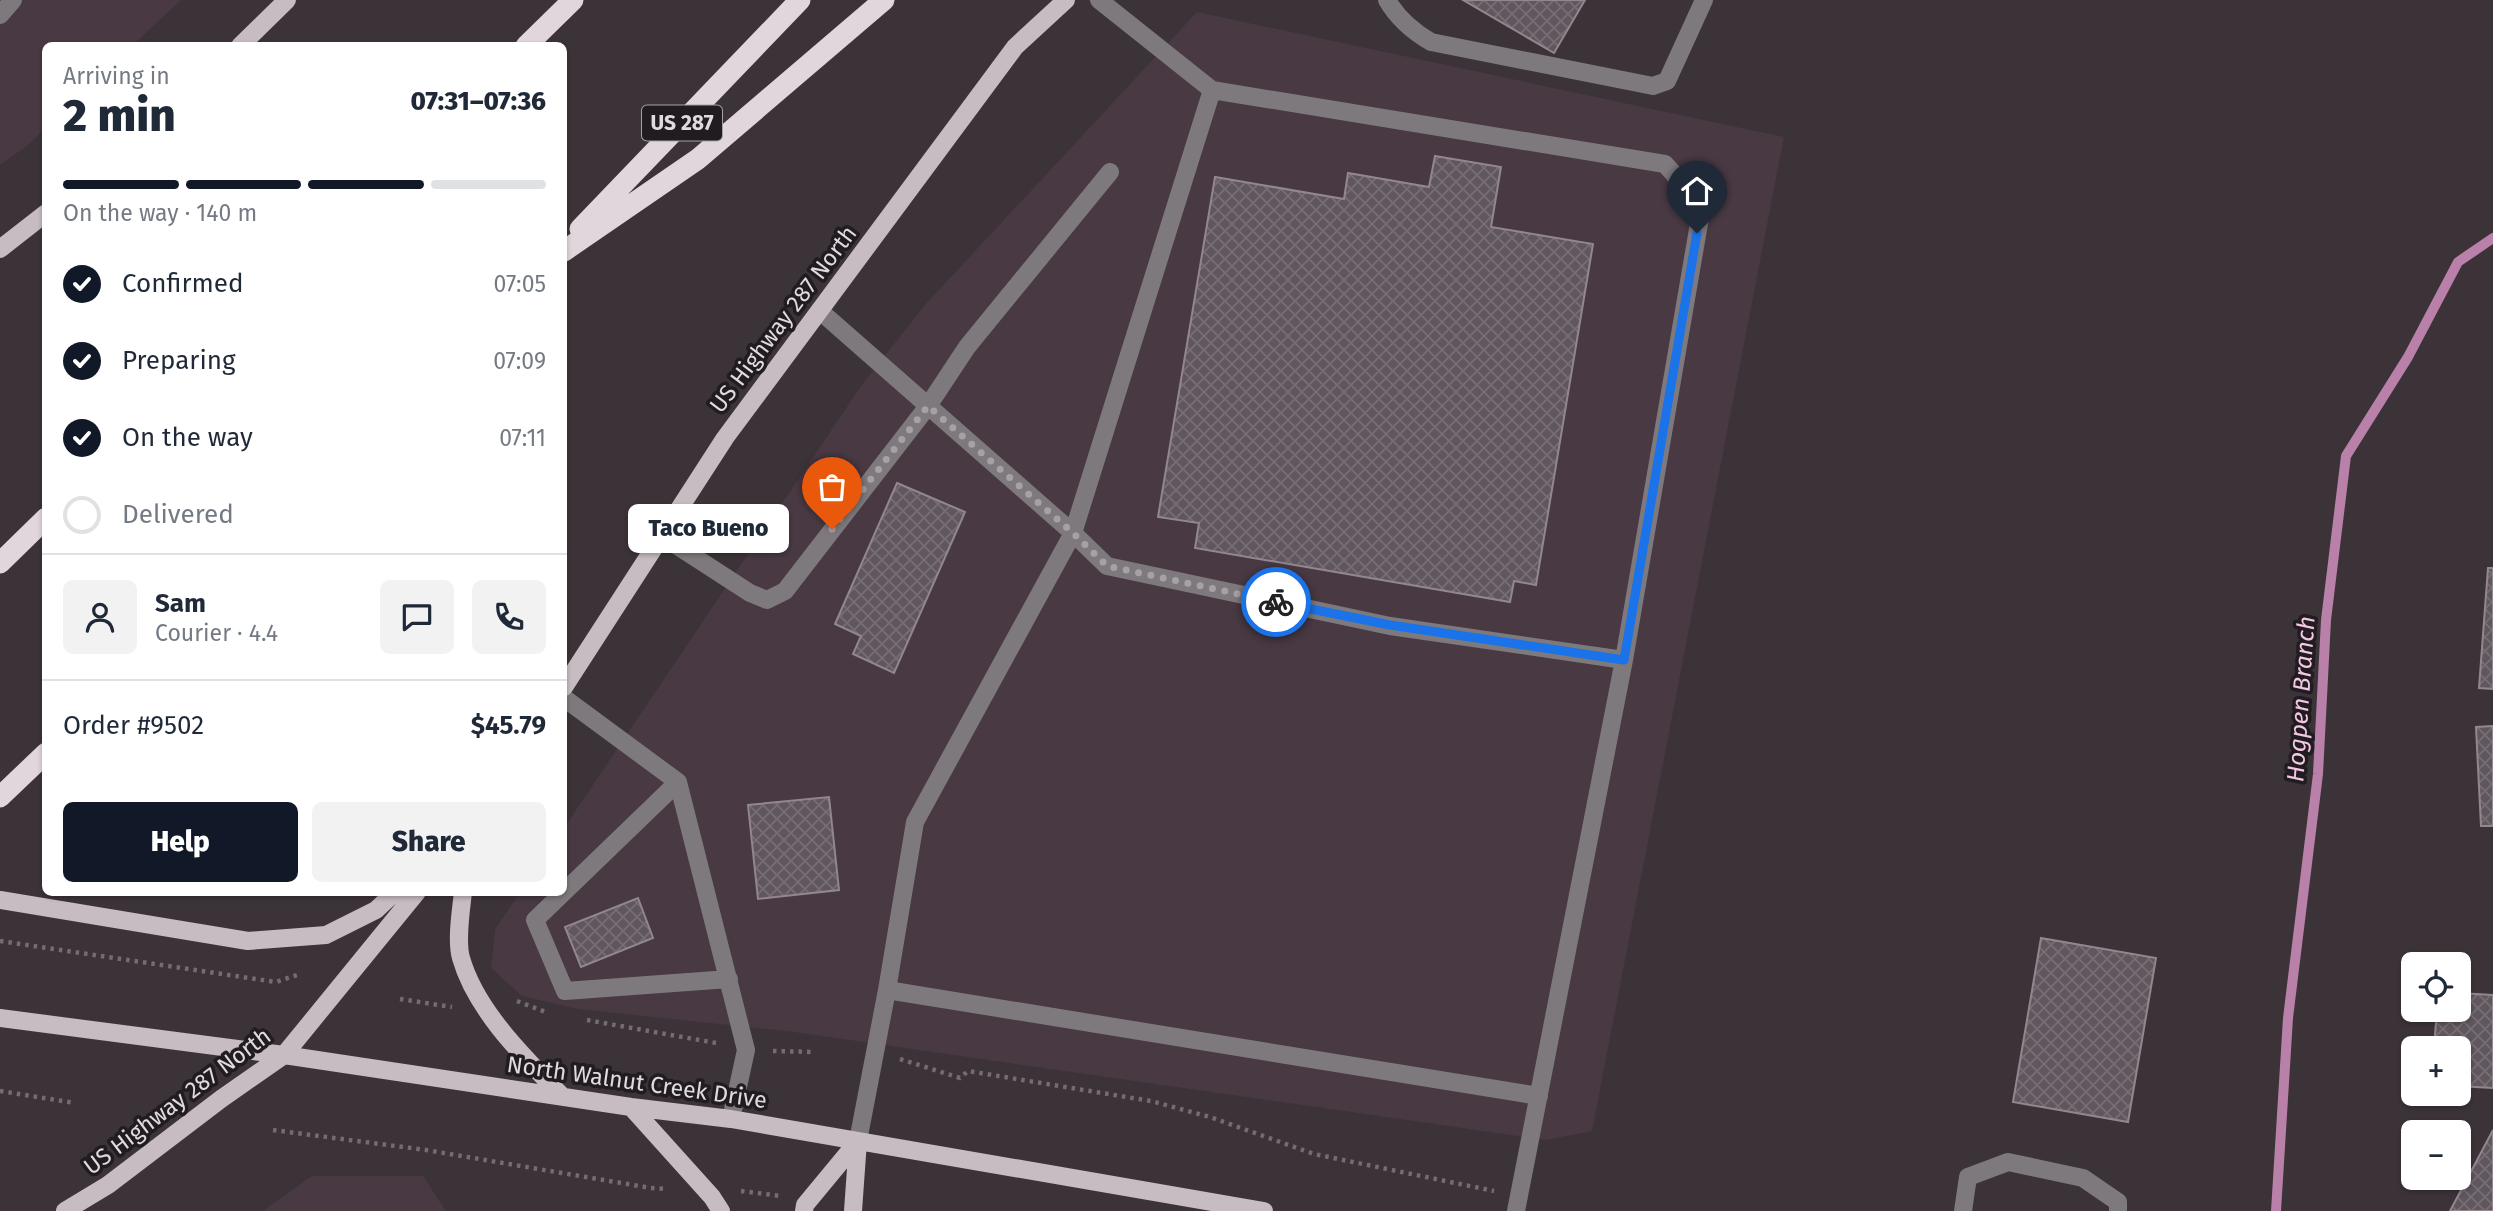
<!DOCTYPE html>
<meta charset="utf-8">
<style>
:root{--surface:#fff;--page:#f2f2f3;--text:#1f2937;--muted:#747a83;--line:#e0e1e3;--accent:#111827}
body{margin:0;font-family:"Fira Sans",sans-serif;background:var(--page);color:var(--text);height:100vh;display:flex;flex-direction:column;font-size:26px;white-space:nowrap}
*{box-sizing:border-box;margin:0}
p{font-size:23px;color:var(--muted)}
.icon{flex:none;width:38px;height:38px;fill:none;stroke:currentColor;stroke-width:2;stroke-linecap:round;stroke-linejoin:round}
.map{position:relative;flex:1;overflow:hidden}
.panel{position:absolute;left:42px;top:42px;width:525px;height:854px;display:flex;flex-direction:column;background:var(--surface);border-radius:10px;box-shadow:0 2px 5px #0004}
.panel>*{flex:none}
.controls{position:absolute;left:2401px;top:952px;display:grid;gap:14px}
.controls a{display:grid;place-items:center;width:70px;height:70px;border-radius:10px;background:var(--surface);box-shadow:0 2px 5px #0004;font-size:35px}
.pin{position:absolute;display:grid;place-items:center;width:60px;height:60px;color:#fff;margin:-72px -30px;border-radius:50% 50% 50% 0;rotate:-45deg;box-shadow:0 0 7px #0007}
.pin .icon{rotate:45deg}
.courier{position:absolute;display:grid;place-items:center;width:70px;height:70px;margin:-35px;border:5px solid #1a73e8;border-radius:50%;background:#fff;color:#222;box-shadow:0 2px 9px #0007}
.bubble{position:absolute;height:49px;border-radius:10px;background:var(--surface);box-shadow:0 2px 5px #0004;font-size:23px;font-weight:800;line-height:49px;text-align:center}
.head em{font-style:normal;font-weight:800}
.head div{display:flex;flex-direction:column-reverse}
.head{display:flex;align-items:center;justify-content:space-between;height:119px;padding:0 21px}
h1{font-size:46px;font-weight:800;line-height:52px}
.bar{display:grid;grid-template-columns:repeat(4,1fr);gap:10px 7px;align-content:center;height:84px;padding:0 21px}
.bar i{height:9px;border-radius:5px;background:var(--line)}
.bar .on{background:var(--accent)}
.bar p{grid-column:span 4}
.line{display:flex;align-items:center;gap:18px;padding:0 21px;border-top:2px solid var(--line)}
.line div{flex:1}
.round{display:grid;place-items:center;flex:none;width:74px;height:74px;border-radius:10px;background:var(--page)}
ol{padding:0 21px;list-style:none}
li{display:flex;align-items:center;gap:21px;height:77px}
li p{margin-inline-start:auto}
li .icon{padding:7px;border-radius:50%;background:var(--accent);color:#fff;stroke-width:4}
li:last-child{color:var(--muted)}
li i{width:38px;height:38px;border:4px solid var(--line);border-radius:50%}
.cta{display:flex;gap:14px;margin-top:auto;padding:14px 21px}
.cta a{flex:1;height:80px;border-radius:10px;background:var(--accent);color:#fff;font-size:28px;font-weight:800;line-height:80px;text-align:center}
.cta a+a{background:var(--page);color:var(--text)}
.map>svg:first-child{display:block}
</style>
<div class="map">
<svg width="2493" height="1211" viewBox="0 0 2493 1211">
<defs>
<pattern id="building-cross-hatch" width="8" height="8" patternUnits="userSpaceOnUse" patternTransform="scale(1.75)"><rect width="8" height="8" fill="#60565d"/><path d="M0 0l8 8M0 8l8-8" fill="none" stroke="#766e74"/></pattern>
</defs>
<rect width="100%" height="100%" fill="#3c3339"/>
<path fill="#483943" d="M0,0H181L133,45L46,46L45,128L27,146L0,165Z
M1197,12L1784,137L1592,1131L1546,1140L794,1032L578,1009L522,996L491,968L495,929L520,893L564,892V828L861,386L924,306Z
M312,1176H423L446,1211H263Z"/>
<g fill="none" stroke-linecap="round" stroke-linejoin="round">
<path stroke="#b980a9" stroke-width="10" d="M2276,1211L2288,1018L2318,774L2326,620L2346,456L2408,357L2458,262L2493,238"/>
</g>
<path fill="url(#building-cross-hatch)" stroke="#92878e" stroke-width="2" d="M1463,0H1585L1554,53Z
M1435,156L1501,167L1491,227L1593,244L1536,585L1514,581L1510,602L1195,548L1199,523L1158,517L1215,177L1344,199L1348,173L1429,187Z
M897,483L965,512L894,673L853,654L861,636L835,624Z
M2488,568H2493V689L2479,688Z
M2493,726V826H2481L2476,727Z
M829,797L839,890L758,899L748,805Z
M638,898L653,938L581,967L565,927Z
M2041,938L2156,958L2128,1122L2013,1102Z
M2459,993L2493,995V1088L2459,1086V1048H2434L2437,1010H2459Z
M2493,1130V1211H2450Z"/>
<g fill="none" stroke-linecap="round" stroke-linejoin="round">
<path stroke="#746c71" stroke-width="4.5" stroke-dasharray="3.5 5" stroke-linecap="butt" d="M0,941L276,982L297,975
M400,999L452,1007
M517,1001L548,1013
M587,1020L716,1043
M773,1051L815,1052
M900,1059L960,1078L968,1071L1151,1101L1210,1117L1314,1154L1494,1191
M0,1091L75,1103
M273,1130L426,1150L651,1188L667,1189
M741,1191L781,1196"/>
<path stroke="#7e797c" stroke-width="18" d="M1099,0L1212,90
M1387,0C1398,19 1412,31 1431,42L1653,86L1667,81L1704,0
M0,15L13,0
M820,311L1073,533L1212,90L1665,164L1702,206L1624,660
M662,536L750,593L767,600L785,591L928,406L967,347L1110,172
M564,698L678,782L746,1050L731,1119
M678,782L535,920L565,991L729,979
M858,1141L887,990
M1516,1211L1624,660L1390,626L1107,566L1073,533L915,822L887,990L1539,1096
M1963,1211L1968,1177L2008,1162L2083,1178L2118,1202V1211"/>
<path stroke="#c6bcc2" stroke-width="18" d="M240,46L287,0
M0,249L46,213
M564,687L725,438L1015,47L1066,0
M463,892C461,910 456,941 461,958C476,1011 525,1058 563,1097
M0,900L248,941L326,935L376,910L395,892
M0,1018L284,1055L631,1107L731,1119L1264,1211
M631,1107L712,1197L721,1211
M65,1211L108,1185L221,1099L284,1055L417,892
M804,1211L805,1205L858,1141
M853,1211L858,1141"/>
<path stroke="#e2d6dd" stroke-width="21" d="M526,46L573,0
M580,229L800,0
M564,251L698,159L884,0
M0,563L46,518
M0,797L46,753"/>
</g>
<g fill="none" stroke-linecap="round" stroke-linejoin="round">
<path stroke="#a7a0a5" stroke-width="7" stroke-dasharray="0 12.6" d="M832,529L928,406L1073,533L1107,566L1276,602"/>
<path stroke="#1a73e8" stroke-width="9" d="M1276,602L1390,625L1624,660L1697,233"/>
</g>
<g text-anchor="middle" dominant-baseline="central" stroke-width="7" stroke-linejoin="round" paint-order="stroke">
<rect fill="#201c1f" stroke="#a7a2a5" stroke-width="2" x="642" y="105.5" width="80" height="35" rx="5"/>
<g font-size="21" font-weight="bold" fill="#e1dbdf">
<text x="682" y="123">US 287</text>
</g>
<g font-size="23" fill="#e1dbdf" stroke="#201c1f">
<text transform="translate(783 319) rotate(-53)">US Highway 287 North</text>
<text transform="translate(637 1082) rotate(8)">North Walnut Creek Drive</text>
<text transform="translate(177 1101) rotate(-37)">US Highway 287 North</text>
</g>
<g font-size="24" font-style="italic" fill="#f4c8e5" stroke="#201c1f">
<text transform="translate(2301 699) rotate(-86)">Hogpen Branch</text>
</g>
</g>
</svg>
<div class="controls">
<a><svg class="icon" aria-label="locate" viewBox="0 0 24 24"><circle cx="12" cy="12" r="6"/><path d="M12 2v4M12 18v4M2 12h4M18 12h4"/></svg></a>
<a>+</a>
<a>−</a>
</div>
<div class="pin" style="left:832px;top:529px;background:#ea580c"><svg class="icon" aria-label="bag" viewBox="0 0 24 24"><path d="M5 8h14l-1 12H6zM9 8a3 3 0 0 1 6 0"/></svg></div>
<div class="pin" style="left:1697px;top:233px;background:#1f2937"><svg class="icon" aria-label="home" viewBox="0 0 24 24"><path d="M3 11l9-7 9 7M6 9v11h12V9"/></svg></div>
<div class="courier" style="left:1276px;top:602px"><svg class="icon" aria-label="bike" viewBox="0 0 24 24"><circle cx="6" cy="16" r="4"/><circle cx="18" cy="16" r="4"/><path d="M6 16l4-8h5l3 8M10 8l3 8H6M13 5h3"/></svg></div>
<div class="bubble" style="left:628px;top:504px;width:161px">Taco Bueno</div>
<section class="panel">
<div class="head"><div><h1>2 min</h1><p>Arriving in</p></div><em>07:31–07:36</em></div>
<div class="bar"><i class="on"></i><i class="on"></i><i class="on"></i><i></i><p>On the way · 140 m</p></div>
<ol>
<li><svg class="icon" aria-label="check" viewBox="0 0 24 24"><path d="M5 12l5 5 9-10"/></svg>Confirmed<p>07:05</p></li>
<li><svg class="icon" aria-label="check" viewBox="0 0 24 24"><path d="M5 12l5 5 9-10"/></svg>Preparing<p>07:09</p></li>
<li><svg class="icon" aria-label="check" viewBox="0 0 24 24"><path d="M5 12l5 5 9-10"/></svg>On the way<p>07:11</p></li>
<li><i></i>Delivered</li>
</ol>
<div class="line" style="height:126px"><a class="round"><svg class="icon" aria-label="person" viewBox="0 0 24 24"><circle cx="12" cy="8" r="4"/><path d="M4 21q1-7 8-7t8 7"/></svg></a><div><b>Sam</b><p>Courier · 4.4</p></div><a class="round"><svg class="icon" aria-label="chat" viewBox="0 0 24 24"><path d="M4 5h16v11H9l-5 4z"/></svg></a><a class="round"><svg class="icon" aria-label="phone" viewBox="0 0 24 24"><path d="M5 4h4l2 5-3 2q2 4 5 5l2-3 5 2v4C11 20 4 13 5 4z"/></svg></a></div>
<div class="line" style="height:91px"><div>Order #9502</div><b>$45.79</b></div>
<div class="cta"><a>Help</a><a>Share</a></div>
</section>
</div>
